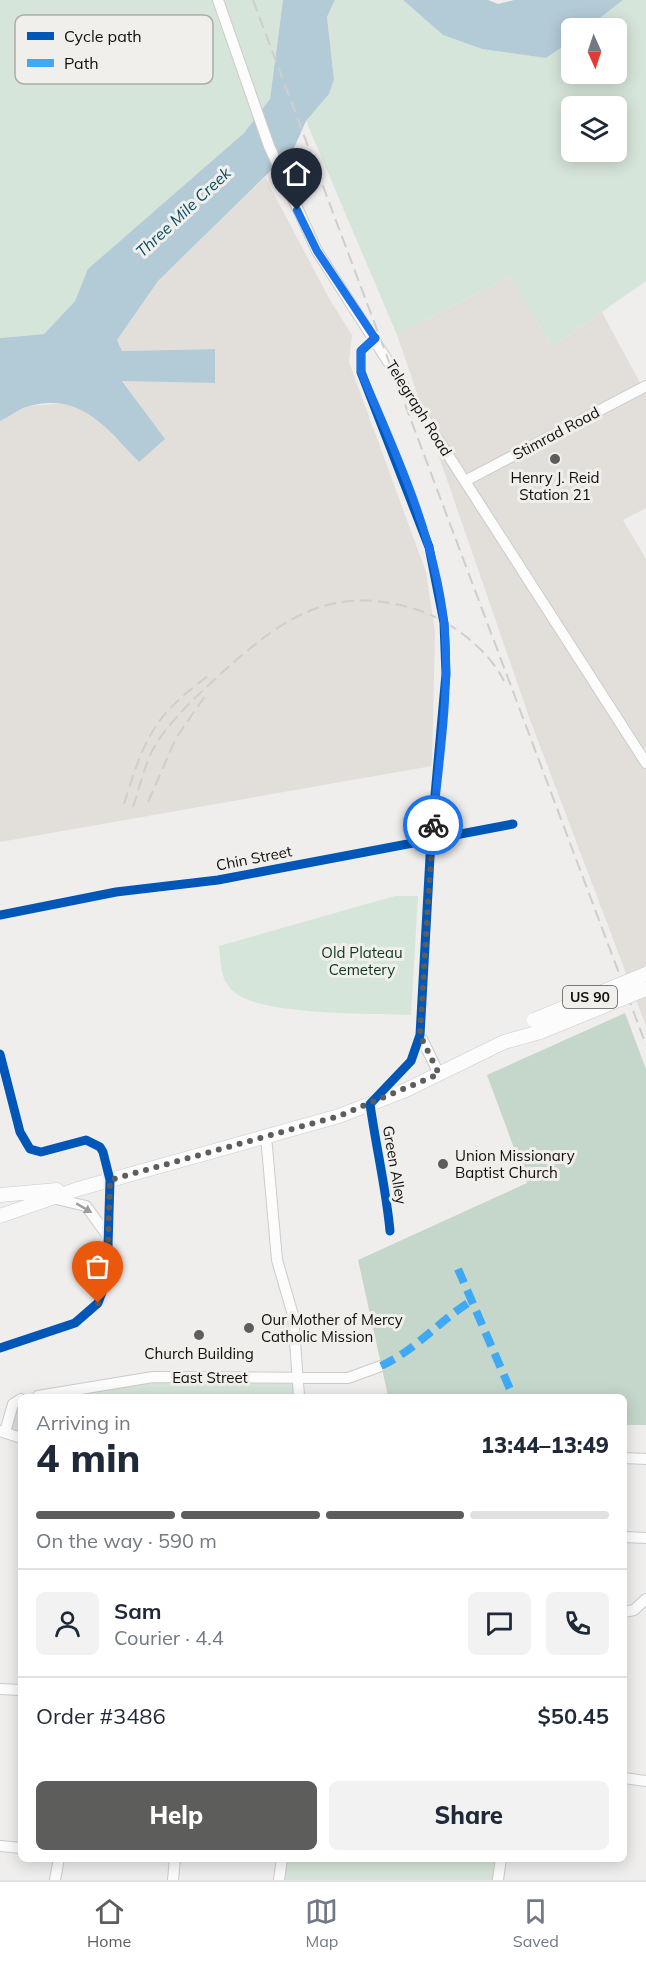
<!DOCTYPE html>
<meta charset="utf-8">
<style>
:root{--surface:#fff;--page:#f2f2f3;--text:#1f2937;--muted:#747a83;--line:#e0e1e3;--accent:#5d5d5c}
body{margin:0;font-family:Mulish,sans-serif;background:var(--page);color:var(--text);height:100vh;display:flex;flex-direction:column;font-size:22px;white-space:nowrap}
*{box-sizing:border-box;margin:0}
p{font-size:20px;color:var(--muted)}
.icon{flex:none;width:33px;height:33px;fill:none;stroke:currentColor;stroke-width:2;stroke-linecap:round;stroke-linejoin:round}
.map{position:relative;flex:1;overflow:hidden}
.side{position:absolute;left:18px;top:1394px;width:609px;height:468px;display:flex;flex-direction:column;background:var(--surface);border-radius:9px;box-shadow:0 3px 15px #0003}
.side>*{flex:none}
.needle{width:39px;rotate:177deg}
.controls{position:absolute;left:561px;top:18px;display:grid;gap:12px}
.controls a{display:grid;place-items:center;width:66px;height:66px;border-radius:9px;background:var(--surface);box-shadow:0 3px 15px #0003;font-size:30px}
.pin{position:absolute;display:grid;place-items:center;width:51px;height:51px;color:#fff;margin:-62px -26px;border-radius:50% 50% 50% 0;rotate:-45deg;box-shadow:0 0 6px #0007}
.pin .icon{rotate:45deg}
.courier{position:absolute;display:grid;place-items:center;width:60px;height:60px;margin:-30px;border:4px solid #1a73e8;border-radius:50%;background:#fff;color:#222;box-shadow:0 2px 8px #0007}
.head em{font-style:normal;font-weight:800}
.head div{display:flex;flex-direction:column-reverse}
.head{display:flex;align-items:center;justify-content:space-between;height:102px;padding:0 18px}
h1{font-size:39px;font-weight:800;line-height:45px}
.bar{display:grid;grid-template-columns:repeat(4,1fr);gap:9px 6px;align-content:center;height:72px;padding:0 18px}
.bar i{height:8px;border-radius:4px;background:var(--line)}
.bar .active{background:var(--accent)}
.bar p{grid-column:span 4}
.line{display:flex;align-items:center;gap:15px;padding:0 18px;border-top:2px solid var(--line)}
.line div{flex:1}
.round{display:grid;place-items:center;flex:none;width:63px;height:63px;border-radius:9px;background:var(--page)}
.primary-button{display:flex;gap:12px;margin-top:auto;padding:12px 18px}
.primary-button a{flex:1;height:69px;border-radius:9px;background:var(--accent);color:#fff;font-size:24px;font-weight:800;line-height:69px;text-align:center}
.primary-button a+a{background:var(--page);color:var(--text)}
.tabs{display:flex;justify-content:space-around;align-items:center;height:84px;border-top:2px solid var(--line);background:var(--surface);font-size:16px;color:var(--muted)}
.tabs a{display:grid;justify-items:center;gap:3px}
.tabs .active{color:var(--accent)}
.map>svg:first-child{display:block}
</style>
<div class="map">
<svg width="646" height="1880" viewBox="0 0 646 1880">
<rect width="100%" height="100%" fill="#efeeed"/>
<path fill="#e2dfda" d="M265,177L330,300L352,335L349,362L426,572L435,632L432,766L0,842V421L28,406L68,403L92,414L138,461L164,439L122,380L215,383V349L122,351L117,340L158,281Z
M510,276L552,347L602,312L646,394V508L623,520L646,559V748L634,751L646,770V1026L529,717L397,335Z"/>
<path fill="#d6e5da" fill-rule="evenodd" d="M0,0H283L270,99L244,133L89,269L75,301L44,334L0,338Z
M335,0H403L443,35L482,49L546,58L571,41L572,74H616V28H587L623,0H646V281L552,347L510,276L397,335L306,121L329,94L334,80L327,17ZM572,106H616V152H572Z
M395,896H418L411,1015C373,1013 261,1016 234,992C220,980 221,964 219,946Z
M153,1377L297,1379L299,1396H38Z
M21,1399V1438L5,1432Z
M287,1859H495L493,1880H284Z"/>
<path fill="#c5d7ca" d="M625,1013L646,1069V1425H624V1396H388L358,1260L527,1183L487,1075Z"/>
<path fill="#b3cbd7" d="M283,0H335L327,17L334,80L329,94L306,121L294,148L158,281L117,340L122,351L215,349V383L122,381L165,439L139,462C106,428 82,392 29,406C19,409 9,417 0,421V338L44,334L75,301L88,269L244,133L270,99Z
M403,0H488L498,4L514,0H623L587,28H572L571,41L546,58L482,49L443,35Z"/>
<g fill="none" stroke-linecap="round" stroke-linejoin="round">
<defs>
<path id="minor" d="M218,0L269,146L317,251L646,763
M375,338L361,351V372L429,547L444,623L446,674L431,839L420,1035L411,1061L370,1104C376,1147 386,1188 390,1231
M465,481L646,386
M0,915L116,892L218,880L513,824
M420,1035L439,1074
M0,1054L20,1132L30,1149L41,1152L86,1140L100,1147L103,1152L110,1180L107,1279L98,1303L75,1323L0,1348
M266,1136L277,1260L293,1315L299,1396
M52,1198L86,1206L107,1235
M38,1396L153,1377L348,1378L381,1366
M0,1431L21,1438
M5,1432L13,1404L21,1399
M624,1458L646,1459
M624,1537L646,1538
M624,1612L634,1610L646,1599
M0,1689L21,1690
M624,1778L646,1781
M0,1846L21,1848
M55,1880L59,1858
M173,1880L175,1858
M279,1880L282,1858
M498,1880L501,1858"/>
<path id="major" d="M0,1195L57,1190
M0,1216L78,1189L339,1116L406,1090L504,1042L540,1032"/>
</defs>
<use href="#minor" stroke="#cccbca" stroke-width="12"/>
<use href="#major" stroke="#cccbca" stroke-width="15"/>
<use href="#minor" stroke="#fdfcfc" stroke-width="10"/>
<use href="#major" stroke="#fdfcfc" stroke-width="14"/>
<path stroke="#cececd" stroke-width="2" stroke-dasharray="12 6" stroke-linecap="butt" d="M253,0L646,1045
M148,802L176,738L205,696
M124,804C144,740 152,717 208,676
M133,807C139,789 144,768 152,751C168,722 192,701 215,679C278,622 328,581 418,610C451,621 488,649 504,681"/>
<defs>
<path id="major-bridge" d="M534,1020L646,974
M540,1032L646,989"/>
</defs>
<use href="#major-bridge" stroke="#cccbca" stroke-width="15" stroke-linecap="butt"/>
<use href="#major-bridge" stroke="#fdfcfc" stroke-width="14"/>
<path stroke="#3fa9f5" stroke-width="8" stroke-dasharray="15 8" stroke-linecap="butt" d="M458,1269L513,1396
M381,1366C416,1350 439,1321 471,1301"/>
<defs>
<path id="cycleway" d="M375,338L361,351V372L429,547L444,623L446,674L431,839L420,1035L411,1061L370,1104C376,1147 386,1188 390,1231
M0,915L116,892L218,880L513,824
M0,1054L20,1132L30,1149L41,1152L86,1140L100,1147L103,1152L110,1180L107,1279L98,1303L75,1323L0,1348"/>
</defs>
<use href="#cycleway" stroke="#f0efec" stroke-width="13"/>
<use href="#cycleway" stroke="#0057b8" stroke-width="9"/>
</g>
<defs><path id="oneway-solid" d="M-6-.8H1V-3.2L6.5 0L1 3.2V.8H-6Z" transform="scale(1.5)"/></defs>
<use fill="#9e9d9d" href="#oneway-solid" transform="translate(84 1208) rotate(31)"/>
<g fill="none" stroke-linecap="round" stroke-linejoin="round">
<path stroke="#5d5d5c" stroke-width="6" stroke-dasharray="0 10.8" d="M98,1303L107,1279L110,1180L339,1116L439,1074L420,1035L433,825"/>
<path stroke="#1a73e8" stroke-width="8" d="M297,210L317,251L375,338L361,351V372C395,451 434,535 444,621C451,688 439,759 433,825"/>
</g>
<g fill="#5d5d5c" stroke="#f0efec" stroke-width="2">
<circle cx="555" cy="459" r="6"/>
<circle cx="443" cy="1164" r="6"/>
<circle cx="249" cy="1328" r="6"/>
<circle cx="199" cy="1335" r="6"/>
</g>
<g text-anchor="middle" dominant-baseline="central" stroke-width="6" stroke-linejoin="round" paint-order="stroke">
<rect fill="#f0efec" stroke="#525251" stroke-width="1.5" x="563" y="986" width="54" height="22" rx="4.5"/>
<g font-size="14" font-weight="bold" fill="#0f0f0e">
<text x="590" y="997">US 90</text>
</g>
<g font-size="15" fill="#0f0f0e" stroke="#f0efec">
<text transform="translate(419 408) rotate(58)">Telegraph Road</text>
<text transform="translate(556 433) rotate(-28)">Stimrad Road</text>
<text transform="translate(254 858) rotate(-11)">Chin Street</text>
<text transform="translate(395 1165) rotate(80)">Green Alley</text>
<text x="210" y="1377">East Street</text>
</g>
<g font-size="15" fill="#0f0f0e" stroke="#f0efec">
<text x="555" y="477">Henry J. Reid<tspan x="555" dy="17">Station 21</tspan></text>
<text x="455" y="1155" text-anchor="start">Union Missionary<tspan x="455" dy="17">Baptist Church</tspan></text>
<text x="261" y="1319" text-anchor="start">Our Mother of Mercy<tspan x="261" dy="17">Catholic Mission</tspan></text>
<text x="199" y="1353">Church Building</text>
</g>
<g font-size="15" fill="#0e3721" stroke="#f0efec">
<text x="362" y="952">Old Plateau<tspan x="362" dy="17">Cemetery</tspan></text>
</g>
<g font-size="16" font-style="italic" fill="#024964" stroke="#f0efec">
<text transform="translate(183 212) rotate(-43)">Three Mile Creek</text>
</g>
</g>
<rect x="15" y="15" width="198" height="69" rx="9" fill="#f0efec" stroke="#acaca9" stroke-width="1.5"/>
<rect x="27" y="32" width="27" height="8" fill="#0057b8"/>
<rect x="27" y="59" width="27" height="8" fill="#3fa9f5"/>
<g font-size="16" fill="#0f0f0e">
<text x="64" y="42">Cycle path</text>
<text x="64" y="69">Path</text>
</g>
</svg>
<div class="controls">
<a><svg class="needle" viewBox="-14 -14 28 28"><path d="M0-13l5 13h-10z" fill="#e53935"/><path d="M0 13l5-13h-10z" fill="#747a83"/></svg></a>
<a><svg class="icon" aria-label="layers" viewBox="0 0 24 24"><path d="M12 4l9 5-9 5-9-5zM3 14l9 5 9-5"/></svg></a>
</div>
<div class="pin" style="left:98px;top:1303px;background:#ea580c"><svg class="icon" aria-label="bag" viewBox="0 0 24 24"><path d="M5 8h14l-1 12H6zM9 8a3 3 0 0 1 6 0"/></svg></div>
<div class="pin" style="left:297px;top:210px;background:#1f2937"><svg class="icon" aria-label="home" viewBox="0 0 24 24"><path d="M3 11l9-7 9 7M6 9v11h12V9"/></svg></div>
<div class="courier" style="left:433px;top:825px"><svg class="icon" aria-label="bike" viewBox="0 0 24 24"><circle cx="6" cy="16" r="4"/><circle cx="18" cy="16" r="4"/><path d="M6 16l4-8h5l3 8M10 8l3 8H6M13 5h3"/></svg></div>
<section class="side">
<div class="head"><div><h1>4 min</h1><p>Arriving in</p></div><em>13:44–13:49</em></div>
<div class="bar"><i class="active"></i><i class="active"></i><i class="active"></i><i></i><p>On the way · 590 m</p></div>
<div class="line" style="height:108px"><a class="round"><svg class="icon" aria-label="person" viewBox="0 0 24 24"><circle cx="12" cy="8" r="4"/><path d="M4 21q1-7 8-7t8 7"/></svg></a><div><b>Sam</b><p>Courier · 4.4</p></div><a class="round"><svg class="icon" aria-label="chat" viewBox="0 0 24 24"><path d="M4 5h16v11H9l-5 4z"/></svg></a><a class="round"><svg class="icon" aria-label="phone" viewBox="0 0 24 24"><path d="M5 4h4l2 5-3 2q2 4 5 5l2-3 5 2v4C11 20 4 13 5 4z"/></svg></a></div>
<div class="line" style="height:78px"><div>Order #3486</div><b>$50.45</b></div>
<div class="primary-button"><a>Help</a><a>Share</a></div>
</section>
</div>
<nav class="tabs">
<a class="active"><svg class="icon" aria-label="home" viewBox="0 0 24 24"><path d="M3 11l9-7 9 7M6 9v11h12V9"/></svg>Home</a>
<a><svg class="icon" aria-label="map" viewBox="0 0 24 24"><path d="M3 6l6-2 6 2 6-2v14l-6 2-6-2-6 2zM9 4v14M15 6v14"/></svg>Map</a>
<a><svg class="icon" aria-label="saved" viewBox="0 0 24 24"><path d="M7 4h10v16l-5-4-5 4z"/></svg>Saved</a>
</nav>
